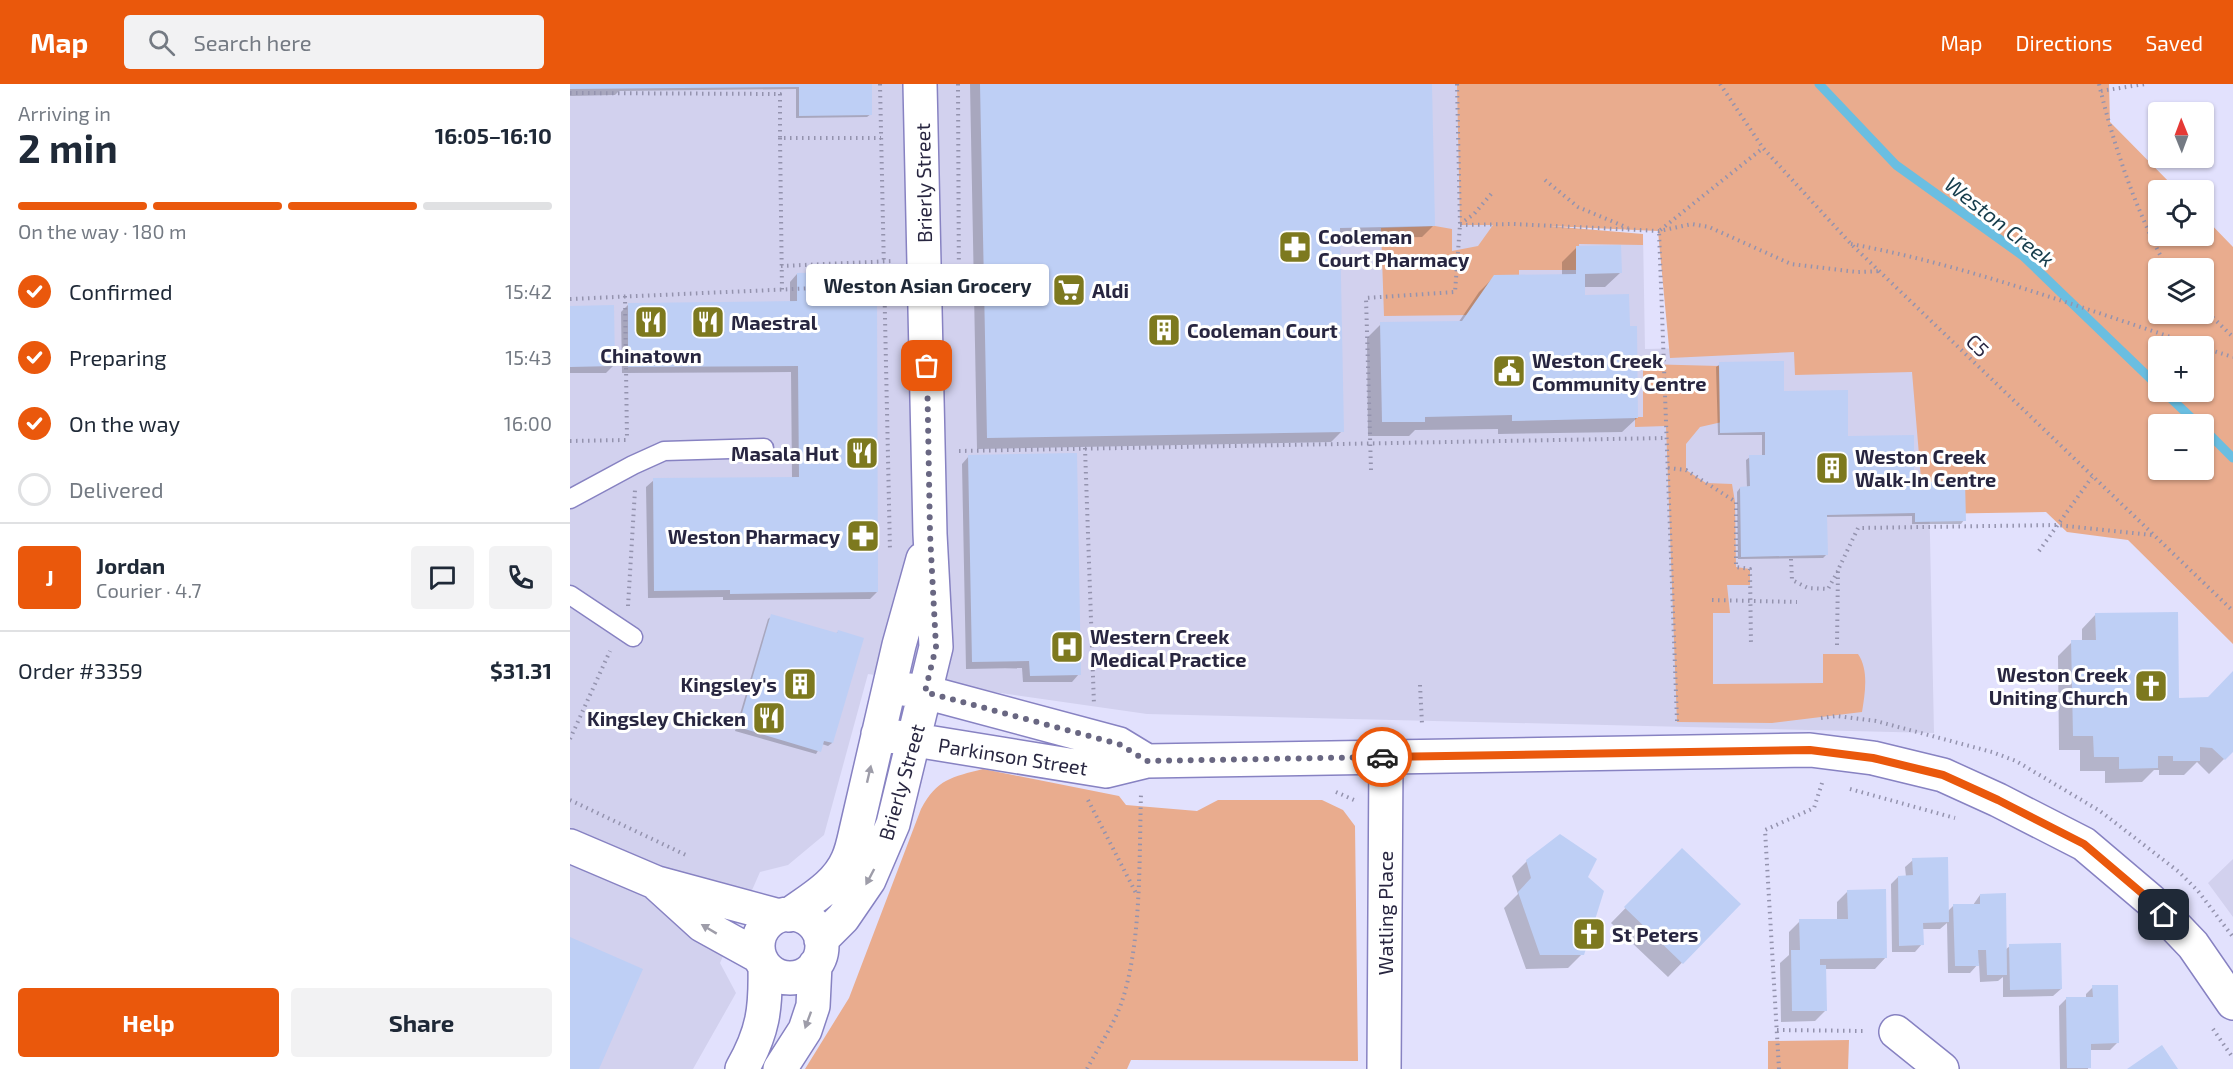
<!DOCTYPE html>
<meta charset="utf-8">
<style>
:root{--surface:#fff;--page:#f2f2f3;--text:#1f2937;--muted:#747a83;--line:#e0e1e3;--accent:#ea580c}
body{margin:0;font-family:"Exo 2",sans-serif;background:var(--page);color:var(--text);height:100vh;display:flex;flex-direction:column;font-size:22px;white-space:nowrap}
*{box-sizing:border-box;margin:0}
p{font-size:20px;color:var(--muted)}
.icon{flex:none;width:33px;height:33px;fill:none;stroke:currentColor;stroke-width:2;stroke-linecap:round;stroke-linejoin:round}
.map{position:relative;flex:1;overflow:hidden}
.panel{display:flex;flex-direction:column;background:var(--surface);width:570px}
.panel>*{flex:none}
.needle{width:39px;rotate:359deg}
.tools{position:absolute;left:1578px;top:18px;display:grid;gap:12px}
.tools a{display:grid;place-items:center;width:66px;height:66px;border-radius:6px;background:var(--surface);box-shadow:0 2px 4px #0004;font-size:30px}
.pin{position:absolute;display:grid;place-items:center;width:51px;height:51px;color:#fff;margin:-26px;border-radius:12px;box-shadow:0 3px 9px #0006}
.courier{position:absolute;display:grid;place-items:center;width:60px;height:60px;margin:-30px;border:4px solid #ea580c;border-radius:50%;background:#fff;color:#222;box-shadow:0 2px 8px #0007}
.bubble{position:absolute;height:42px;border-radius:6px;background:var(--surface);box-shadow:0 2px 4px #0004;font-size:20px;font-weight:700;line-height:42px;text-align:center}
.summary em{font-style:normal;font-weight:700}
.summary div{display:flex;flex-direction:column-reverse}
.summary{display:flex;align-items:center;justify-content:space-between;height:102px;padding:0 18px}
h1{font-size:39px;font-weight:700;line-height:45px}
.bar{display:grid;grid-template-columns:repeat(4,1fr);gap:9px 6px;align-content:center;height:72px;padding:0 18px}
.bar i{height:8px;border-radius:4px;background:var(--line)}
.bar .active{background:var(--accent)}
.bar p{grid-column:span 4}
.line{display:flex;align-items:center;gap:15px;padding:0 18px;border-top:2px solid var(--line)}
.line div{flex:1}
.round{display:grid;place-items:center;flex:none;width:63px;height:63px;border-radius:6px;background:var(--page)}
ol{padding:0 18px;list-style:none}
li{display:flex;align-items:center;gap:18px;height:66px}
li p{margin-inline-start:auto}
li .icon{padding:6px;border-radius:50%;background:var(--accent);color:#fff;stroke-width:4}
li:last-child{color:var(--muted)}
li i{width:33px;height:33px;border:3px solid var(--line);border-radius:50%}
.action{display:flex;gap:12px;margin-top:auto;padding:12px 18px}
.action a{flex:1;height:69px;border-radius:6px;background:var(--accent);color:#fff;font-size:24px;font-weight:700;line-height:69px;text-align:center}
.action a+a{background:var(--page);color:var(--text)}
header{display:flex;align-items:center;gap:36px;box-sizing:border-box;height:84px;padding:0 30px;background:var(--accent);color:#fff}
header strong{font-size:28px}
nav{display:flex;gap:33px;margin-inline-start:auto;font-size:21px}
.search{width:420px;height:54px;background:var(--page);display:flex;align-items:center;gap:15px;box-sizing:border-box;padding:0 21px;border-radius:6px;color:var(--muted);font-size:22px}
main{display:flex;flex:1;min-height:0}
.map>svg:first-child{display:block}
</style>
<header>
<strong>Map</strong>
<div class="search"><svg class="icon" aria-label="search" viewBox="0 0 24 24"><circle cx="10" cy="10" r="6"/><path d="M15 15l6 6"/></svg>Search here</div>
<nav><a>Map</a><a>Directions</a><a>Saved</a></nav>
</header>
<main>
<section class="panel">
<div class="summary"><div><h1>2 min</h1><p>Arriving in</p></div><em>16:05–16:10</em></div>
<div class="bar"><i class="active"></i><i class="active"></i><i class="active"></i><i></i><p>On the way · 180 m</p></div>
<ol>
<li><svg class="icon" aria-label="check" viewBox="0 0 24 24"><path d="M5 12l5 5 9-10"/></svg>Confirmed<p>15:42</p></li>
<li><svg class="icon" aria-label="check" viewBox="0 0 24 24"><path d="M5 12l5 5 9-10"/></svg>Preparing<p>15:43</p></li>
<li><svg class="icon" aria-label="check" viewBox="0 0 24 24"><path d="M5 12l5 5 9-10"/></svg>On the way<p>16:00</p></li>
<li><i></i>Delivered</li>
</ol>
<div class="line" style="height:108px"><b class="round" style="background:var(--accent);color:#fff">J</b><div><b>Jordan</b><p>Courier · 4.7</p></div><a class="round"><svg class="icon" aria-label="chat" viewBox="0 0 24 24"><path d="M4 5h16v11H9l-5 4z"/></svg></a><a class="round"><svg class="icon" aria-label="phone" viewBox="0 0 24 24"><path d="M5 4h4l2 5-3 2q2 4 5 5l2-3 5 2v4C11 20 4 13 5 4z"/></svg></a></div>
<div class="line" style="height:78px"><div>Order #3359</div><b>$31.31</b></div>
<div class="action"><a>Help</a><a>Share</a></div>
</section>
<div class="map">
<svg width="1663" height="985" viewBox="0 0 1663 985">
<rect width="100%" height="100%" fill="#e2e1fd"/>
<path fill="#d2d1ee" d="M0,0H976L981,151L1073,150L1075,265L1356,259L1364,649L577,630L298,590L254,751L218,781L190,788L150,879L166,909L123,985H0Z
M1663,775V833L1638,799Z"/>
<path fill="#e9ac8e" fill-rule="evenodd" d="M887,0H1539L1540,38L1607,106H1588V152H1634V133L1663,163V560L1558,456L1497,448L1476,428L1354,430L1342,288L1225,291L1224,268L1100,274L1088,147L979,142L1073,150V161L1009,160L1010,186H949V198L901,231L814,232L811,144L865,142L882,145V167L908,162L923,141H890ZM1588,184H1634V230H1588ZM1588,262H1634V308H1588ZM1588,340H1634V386H1588Z
M1073,280L1149,282L1152,338L1130,343L1116,360V386L1136,399L1162,400L1165,418L1166,483L1180,485V501H1157L1160,529H1143V600L1253,599V570H1288C1299,586 1295,609 1292,628L1202,639L1107,638L1096,342L1065,343V333H1073Z
M413,685L549,712L556,721L627,727L648,716H752L773,726L785,742L788,977L561,976L557,985H235L279,914L351,725C367,695 382,693 413,685Z
M1279,956L1278,985H1198V957Z"/>
<path fill="#0003" d="M0,0H300L301,30L297,33L226,34V5L49,7L45,11L0,12Z
M400,0H861L863,142L852,153L769,155L772,347L761,358L407,365Z
M1006,164L1050,189L1035,203H1014V213L1067,334L1052,348L928,350V345L845,346L839,352H798L797,254L811,240L888,239L909,208L924,193L992,192V178Z
M227,190L283,197L299,210L307,508L300,515L153,516V513L78,514L76,403L84,396L222,394L221,288L52,289L51,228L59,220L220,219V198Z
M0,224L44,281L36,289H0Z
M1150,280L1213,309L1394,436L1391,440H1342V432L1255,433L1256,471L1253,474L1168,475L1167,408L1170,404H1177L1176,376L1180,373L1192,372V351H1148L1146,283Z
M399,372L509,590L502,598H453L452,584L396,585L392,380Z
M1526,530L1608,615H1638L1663,589V666L1639,690L1627,678L1614,691H1589V686H1584L1572,698L1535,699V687H1510V666H1489L1488,572L1502,558L1512,557V545Z
M202,532L265,550L268,548L262,659L258,662L252,660L246,670L165,647L198,535Z
M1112,766L1169,820L1098,893L1041,839Z
M1343,776L1377,828L1384,821H1403L1410,811L1435,866L1440,862L1491,905L1483,912L1433,913V893L1428,897L1410,898L1409,879L1400,889H1378L1377,839L1370,845H1352V860L1345,868H1322L1321,800L1328,793H1336L1335,783Z
M957,777L1012,870L998,884L956,885L934,824L948,810L942,792Z
M1278,807L1316,873L1305,885H1255L1256,926L1245,937L1211,938L1210,879L1219,871V848L1230,837L1267,836V818Z
M1523,903L1547,959L1540,966H1520L1518,985H1490L1489,922L1496,915H1516V910Z"/>
<g fill="none" stroke-linecap="round" stroke-linejoin="round">
<path stroke="#6abee1" stroke-width="9" d="M1249,0L1326,81L1453,172L1588,302
M1594,308L1628,340
M1634,345L1663,374"/>
</g>
<path fill="#becff5" d="M0,0H302V31L229,32V3L0,5Z
M410,0H862L865,142L770,144L774,348L417,354Z
M1051,161L1052,189L1015,190V211L1059,210L1060,242H1067L1068,334L942,337V331L855,333V338H812L810,238L892,237L924,191L1006,190V162Z
M285,188V195H301V208H307L308,508L160,510V506L84,507L83,394L229,393L228,282L58,283V219L227,217V189Z
M44,221L45,282L0,283V222Z
M1214,277V307L1278,306V352L1344,351V398L1395,397L1396,437L1345,438V429L1257,431L1258,471L1171,473L1170,403L1180,402L1179,371H1195V348L1150,349L1149,278Z
M507,369L511,591L460,592L459,577L402,578L398,371Z
M1608,528L1609,614L1638,613L1663,587V668L1655,676L1642,664L1630,663V677H1603V672H1588V684L1549,685V673H1524L1523,652H1503L1501,556H1526L1525,529Z
M201,530L267,549L268,546L294,554L263,659L254,657L251,668L168,643Z
M990,750L1027,775L1018,793L1034,807L1014,871H970L948,808L961,794L956,776Z
M1112,764L1171,820L1113,880L1054,823Z
M1378,773L1379,838L1353,839L1354,861L1329,862L1328,792L1343,791L1342,774Z
M1316,805L1317,874L1250,875V881H1256L1257,927H1222L1221,866H1230L1229,835H1278L1277,806Z
M1436,809L1437,891H1417L1416,866H1408L1409,882H1385L1383,820H1410V810Z
M0,853L73,885L29,985H0Z
M1491,859L1492,905L1440,906L1439,860Z
M1522,901H1548L1549,959L1521,960V984H1497L1496,913H1523Z
M1592,961L1608,985H1557Z"/>
<g fill="none" stroke-linecap="round" stroke-linejoin="round">
<defs>
<path id="lane" d="M0,415L63,381L94,367L194,364
M0,511L63,553"/>
<path id="street" d="M333,605L355,608L549,660L577,677
M308,650L536,687L577,677L637,676L1240,666L1303,674L1373,691L1428,716L1514,760L1580,816L1623,861L1663,919
M0,762L87,799L209,832
M88,801L132,841L190,873
M188 862a32 32 0 1 1 64 0a32 32 0 1 1-64 0Z
M219,831C241,815 267,801 278,775C282,766 284,756 286,747L329,561L353,475
M251,856L273,834L299,796L323,740L366,563L360,450L350,0
M1326,948L1372,985
M172,985C193,948 196,925 195,883
M210,985L235,946L243,922L245,881
M814,985L816,673"/>
</defs>
<use href="#lane" stroke="#8782c2" stroke-width="21"/>
<use href="#street" stroke="#8782c2" stroke-width="36"/>
<path stroke="#9493ae" stroke-width="4" stroke-dasharray="1.5 4.5" stroke-linecap="butt" d="M310,0L320,467
M388,0L389,212
M1150,0L1193,64L1281,160L1663,527
M1529,0C1544,63 1566,127 1597,184
M1531,7L1575,0
M0,9L210,10V54H311
M210,54L212,206
M975,96L1008,123L1058,144
M890,140L904,130L922,109
M890,141L943,140L1089,147L1122,140L1139,143L1221,180L1287,188L1311,187
M1281,160C1400,182 1514,225 1628,262
M211,182L322,177
M55,212L57,355
M0,215L314,201
M1634,225L1663,253
M1634,264L1663,273
M0,357L56,356
M515,364L524,621
M389,367L1096,354
M1098,384L1116,386L1166,418V483L1180,485L1181,562
M801,386L796,214L885,208L890,141L887,0
M1469,467L1522,393
M1221,475L1222,496L1238,504L1258,505L1268,487
M1142,516L1227,518
M58,522L65,406
M1267,561L1268,486L1288,444L1487,441L1582,451
M850,601L852,640
M1251,634L1266,632L1306,637L1422,668L1446,677L1530,727L1609,788L1628,807L1663,853
M1107,637L1089,147L1193,64
M0,655L40,567
M1280,705L1385,734
M766,708L784,716
M0,716L118,772
M518,716L567,811
M1643,945L1663,974
M1207,946L1296,947
M517,985C528,964 543,942 551,920C572,861 569,773 571,710
M1209,985L1195,746L1244,724L1252,699"/>
<use href="#lane" stroke="#fff" stroke-width="18"/>
<use href="#street" stroke="#fff" stroke-width="33"/>
</g>
<defs><path id="oneway-solid" d="M-6-.8H1V-3.2L6.5 0L1 3.2V.8H-6Z" transform="scale(1.5)"/></defs>
<g fill="#9e9da9">
<use href="#oneway-solid" transform="translate(299 690) rotate(-77)"/>
<use href="#oneway-solid" transform="translate(300 793) rotate(118)"/>
<use href="#oneway-solid" transform="translate(139 845) rotate(-149)"/>
<use href="#oneway-solid" transform="translate(238 936) rotate(110)"/>
</g>
<g fill="none" stroke-linecap="round" stroke-linejoin="round">
<path stroke="#696782" stroke-width="6" stroke-dasharray="0 10.8" d="M357,282L360,450L366,563L355,608L549,660L577,677L812,673"/>
<path stroke="#ea580c" stroke-width="8" d="M812,673L1240,666L1303,674L1373,691L1428,716L1514,760L1580,816L1594,831"/>
</g>
<defs>
<symbol id="pharmacy-square" viewBox="-11 -11 22 22"><rect x="-9" y="-9" width="18" height="18" rx="4" fill="#7d791f" stroke="#fff"/><path d="M-2-6h4v4h4v4h-4v4h-4v-4h-4v-4h4Z" fill="#fff"/></symbol>
<symbol id="supermarket-square" viewBox="-11 -11 22 22"><rect x="-9" y="-9" width="18" height="18" rx="4" fill="#7d791f" stroke="#fff"/><path d="M-6-5.5h2.5l.6 2H6L4.5 2H-2.5L-4.4-4H-6ZM-1.5 3.2a1.3 1.3 0 1 0 .1 0ZM3 3.2a1.3 1.3 0 1 0 .1 0Z" fill="#fff"/></symbol>
<symbol id="restaurant-square" viewBox="-11 -11 22 22"><rect x="-9" y="-9" width="18" height="18" rx="4" fill="#7d791f" stroke="#fff"/><path d="M-5-6h1v4h1v-4h1v4h1v-4h1v5L-1.5 .5V6h-2V.5L-5-1ZM5-6V6H3V1.5H1.5Q1.5-4 5-6Z" fill="#fff"/></symbol>
<symbol id="building-square" viewBox="-11 -11 22 22"><rect x="-9" y="-9" width="18" height="18" rx="4" fill="#7d791f" stroke="#fff"/><path d="M-4-6H4V6H1V3H-1V6H-4ZM-2.5-4.3h1.7v1.8h-1.7ZM.8-4.3h1.7v1.8H.8ZM-2.5-1h1.7V.8h-1.7ZM.8-1h1.7V.8H.8Z" fill="#fff"/></symbol>
<symbol id="civic-square" viewBox="-11 -11 22 22"><rect x="-9" y="-9" width="18" height="18" rx="4" fill="#7d791f" stroke="#fff"/><path d="M-.6-6.5H3V-4.5H.6V-3L4-1V1h2V6H-6V1h2V-1L-.6-3ZM-1.2 2.5V6h2.4V2.5Z" fill="#fff"/></symbol>
<symbol id="hospital-square" viewBox="-11 -11 22 22"><rect x="-9" y="-9" width="18" height="18" rx="4" fill="#7d791f" stroke="#fff"/><path d="M-5-5h3v3.5h4V-5h3V5h-3V1.5h-4V5h-3Z" fill="#fff"/></symbol>
<symbol id="church-square" viewBox="-11 -11 22 22"><rect x="-9" y="-9" width="18" height="18" rx="4" fill="#7d791f" stroke="#fff"/><path d="M-1.2-6h2.4v3.5h3.3v2.4h-3.3V6h-2.4V-.1h-3.3v-2.4h3.3Z" fill="#fff"/></symbol>
</defs>
<g fill-rule="evenodd">
<use href="#pharmacy-square" x="706" y="144" width="38" height="38"/>
<use href="#supermarket-square" x="480" y="187" width="38" height="38"/>
<use href="#restaurant-square" x="62" y="219" width="38" height="38"/>
<use href="#restaurant-square" x="119" y="219" width="38" height="38"/>
<use href="#building-square" x="575" y="227" width="38" height="38"/>
<use href="#civic-square" x="920" y="268" width="38" height="38"/>
<use href="#restaurant-square" x="273" y="350" width="38" height="38"/>
<use href="#building-square" x="1243" y="365" width="38" height="38"/>
<use href="#pharmacy-square" x="274" y="433" width="38" height="38"/>
<use href="#hospital-square" x="478" y="544" width="38" height="38"/>
<use href="#building-square" x="211" y="581" width="38" height="38"/>
<use href="#church-square" x="1562" y="583" width="38" height="38"/>
<use href="#restaurant-square" x="180" y="615" width="38" height="38"/>
<use href="#church-square" x="1000" y="831" width="38" height="38"/>
</g>
<g text-anchor="middle" dominant-baseline="central" stroke-width="6" stroke-linejoin="round" paint-order="stroke">
<g font-size="20" fill="#282640" stroke="#fff">
<text transform="translate(353 99) rotate(-91)">Brierly Street</text>
<text transform="translate(1408 261) rotate(44)">C5</text>
<text transform="translate(443 672) rotate(9)">Parkinson Street</text>
<text transform="translate(331 698) rotate(-74)">Brierly Street</text>
<text transform="translate(815 829) rotate(-90)">Watling Place</text>
</g>
<g font-size="20" font-weight="bold" fill="#282640" stroke="#fff" text-anchor="start">
<text x="748" y="152">Cooleman<tspan x="748" dy="23">Court Pharmacy</tspan></text>
<text x="522" y="206">Aldi</text>
<text x="161" y="238">Maestral</text>
<text x="617" y="246">Cooleman Court</text>
<text x="81" y="271" text-anchor="middle">Chinatown</text>
<text x="962" y="276">Weston Creek<tspan x="962" dy="23">Community Centre</tspan></text>
<text x="269" y="369" text-anchor="end">Masala Hut</text>
<text x="1285" y="372">Weston Creek<tspan x="1285" dy="23">Walk-In Centre</tspan></text>
<text x="270" y="452" text-anchor="end">Weston Pharmacy</text>
<text x="520" y="552">Western Creek<tspan x="520" dy="23">Medical Practice</tspan></text>
<text x="1558" y="590" text-anchor="end">Weston Creek<tspan x="1558" dy="23">Uniting Church</tspan></text>
<text x="207" y="600" text-anchor="end">Kingsley's</text>
<text x="176" y="634" text-anchor="end">Kingsley Chicken</text>
<text x="1042" y="850">St Peters</text>
</g>
<g font-size="21" font-style="italic" fill="#153c4b" stroke="#fff">
<text transform="translate(1430 137) rotate(38)">Weston Creek</text>
</g>
</g>
</svg>
<div class="tools">
<a><svg class="needle" viewBox="-14 -14 28 28"><path d="M0-13l5 13h-10z" fill="#e53935"/><path d="M0 13l5-13h-10z" fill="#747a83"/></svg></a>
<a><svg class="icon" aria-label="locate" viewBox="0 0 24 24"><circle cx="12" cy="12" r="6"/><path d="M12 2v4M12 18v4M2 12h4M18 12h4"/></svg></a>
<a><svg class="icon" aria-label="layers" viewBox="0 0 24 24"><path d="M12 4l9 5-9 5-9-5zM3 14l9 5 9-5"/></svg></a>
<a>+</a>
<a>−</a>
</div>
<div class="pin" style="left:357px;top:282px;background:#ea580c"><svg class="icon" aria-label="bag" viewBox="0 0 24 24"><path d="M5 8h14l-1 12H6zM9 8a3 3 0 0 1 6 0"/></svg></div>
<div class="pin" style="left:1594px;top:831px;background:#1f2937"><svg class="icon" aria-label="home" viewBox="0 0 24 24"><path d="M3 11l9-7 9 7M6 9v11h12V9"/></svg></div>
<div class="courier" style="left:812px;top:673px"><svg class="icon" aria-label="car" viewBox="0 0 24 24"><path d="M5 17H2v-5l4-1 3-4h7l3 4 3 1v5h-3M9 17h6M6 11h13"/><circle cx="7" cy="17" r="2"/><circle cx="17" cy="17" r="2"/></svg></div>
<div class="bubble" style="left:236px;top:180px;width:243px">Weston Asian Grocery</div>
</div>
</main>
